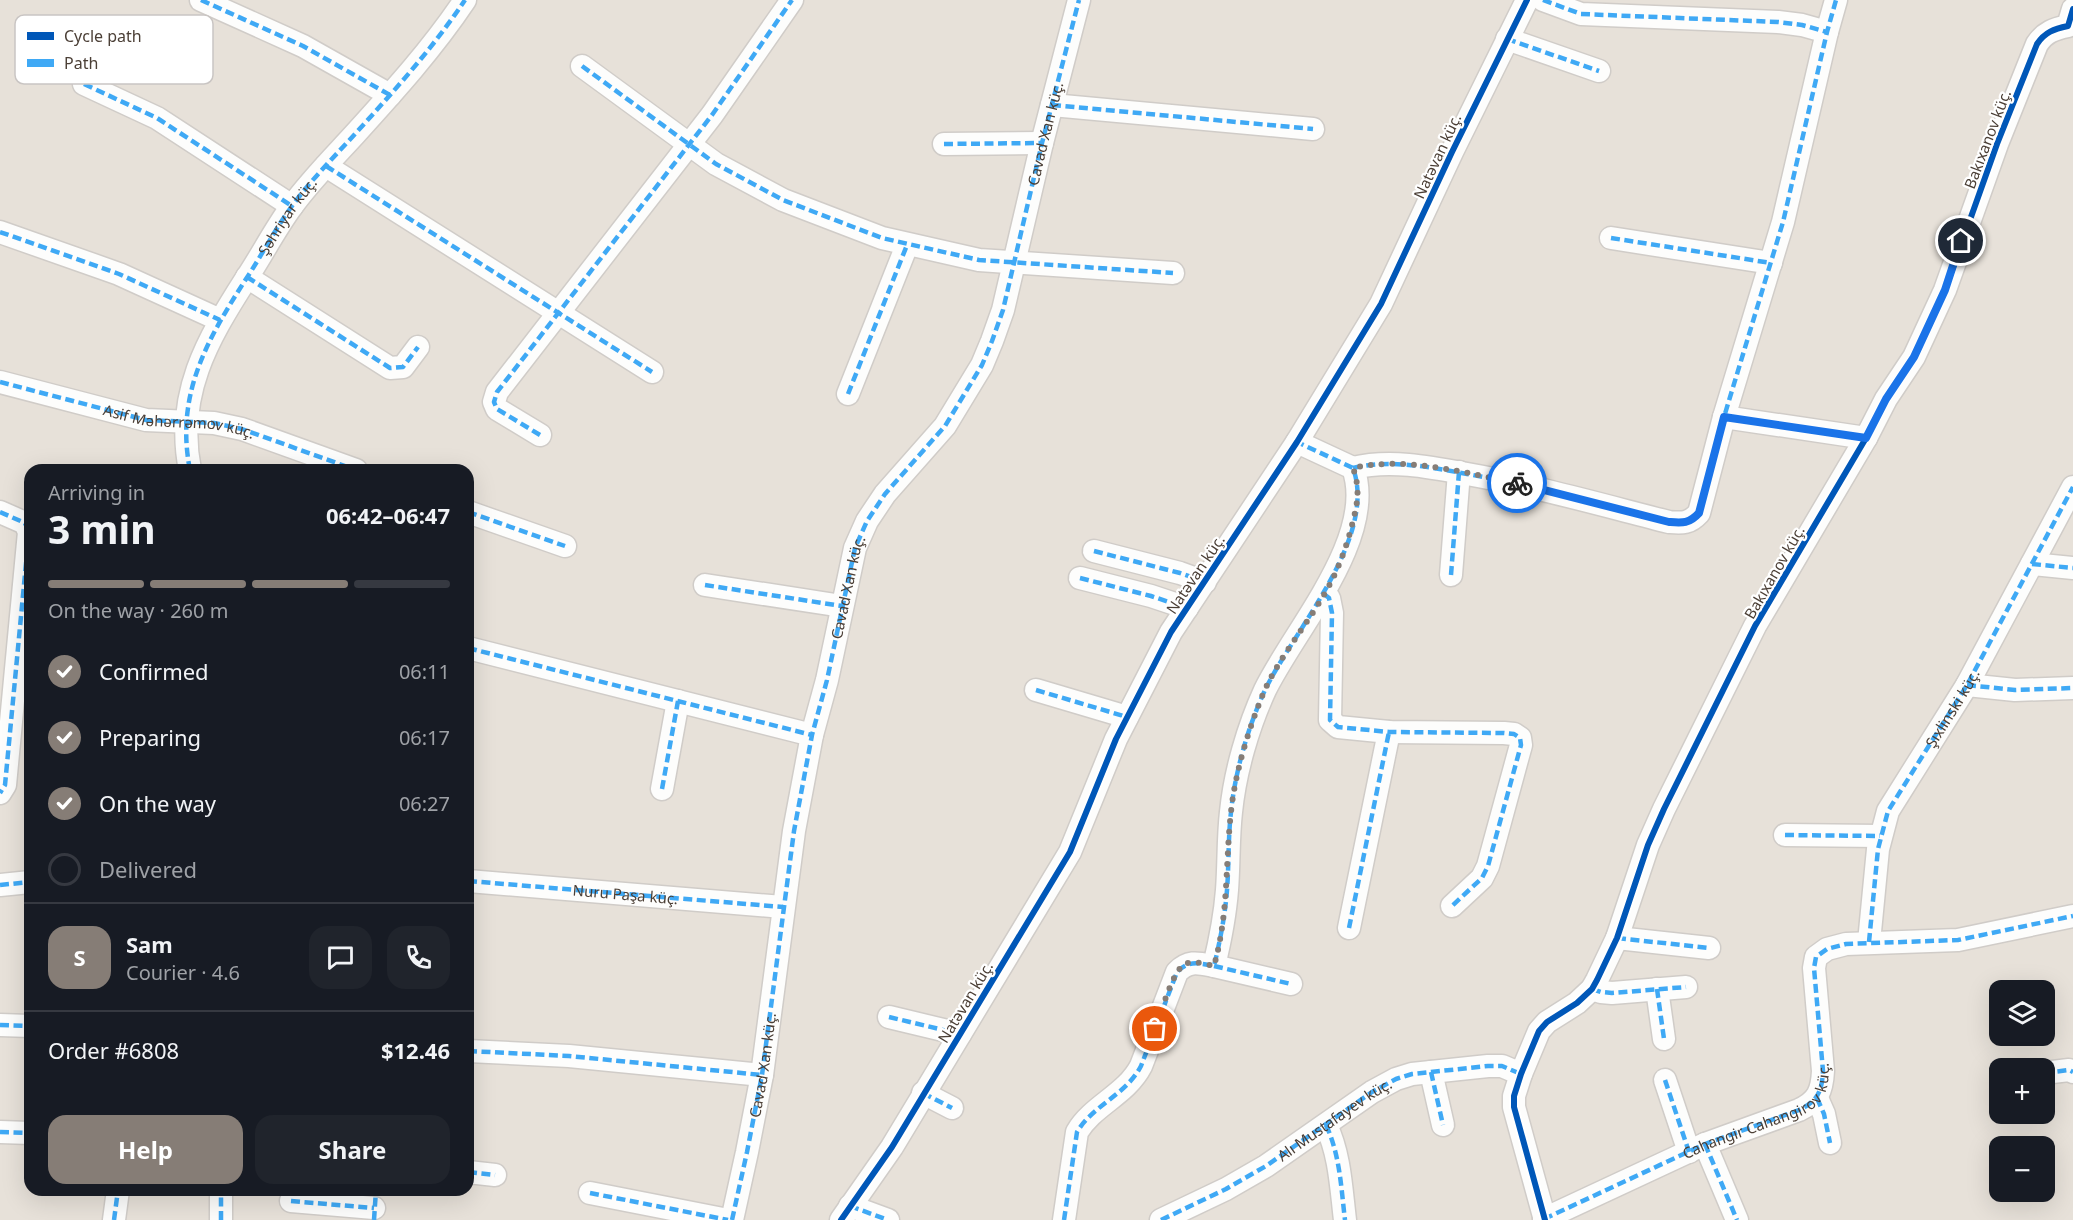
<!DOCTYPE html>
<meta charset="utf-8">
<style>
:root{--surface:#171b24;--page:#20242c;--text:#f1f3f6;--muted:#9ea1a6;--line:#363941;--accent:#867d76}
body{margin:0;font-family:"Noto Sans",sans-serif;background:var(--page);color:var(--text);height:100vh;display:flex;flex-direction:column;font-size:22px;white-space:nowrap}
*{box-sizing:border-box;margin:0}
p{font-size:20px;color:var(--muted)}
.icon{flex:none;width:33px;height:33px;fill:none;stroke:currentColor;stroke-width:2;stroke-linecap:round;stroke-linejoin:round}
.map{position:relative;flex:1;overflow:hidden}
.details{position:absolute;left:24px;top:464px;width:450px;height:732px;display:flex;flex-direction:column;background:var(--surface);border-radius:18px;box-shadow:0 6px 24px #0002}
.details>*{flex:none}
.controls{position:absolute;left:1989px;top:980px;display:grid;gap:12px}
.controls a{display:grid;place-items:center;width:66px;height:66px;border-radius:12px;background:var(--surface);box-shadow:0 6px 24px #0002;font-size:30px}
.pin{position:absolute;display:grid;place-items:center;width:51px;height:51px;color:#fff;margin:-26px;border:3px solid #fff;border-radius:50%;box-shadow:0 2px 6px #0007}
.courier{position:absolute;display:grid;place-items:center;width:60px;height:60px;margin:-30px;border:4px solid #1a73e8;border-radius:50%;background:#fff;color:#222;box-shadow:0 2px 8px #0007}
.headline em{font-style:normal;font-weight:700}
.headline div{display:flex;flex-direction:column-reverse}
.headline{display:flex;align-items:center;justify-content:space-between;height:102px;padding:0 24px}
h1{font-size:39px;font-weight:700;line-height:45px}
.bar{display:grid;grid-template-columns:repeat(4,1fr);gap:9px 6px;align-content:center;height:72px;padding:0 24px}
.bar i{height:8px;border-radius:4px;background:var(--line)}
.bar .active{background:var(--accent)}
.bar p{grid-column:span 4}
.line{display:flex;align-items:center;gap:15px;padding:0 24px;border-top:2px solid var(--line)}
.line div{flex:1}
.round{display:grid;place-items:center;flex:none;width:63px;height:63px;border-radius:18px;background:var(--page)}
ol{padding:0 24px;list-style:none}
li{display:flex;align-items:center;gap:18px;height:66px}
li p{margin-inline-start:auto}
li .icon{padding:6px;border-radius:50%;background:var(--accent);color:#fff;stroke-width:4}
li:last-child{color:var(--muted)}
li i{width:33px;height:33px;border:3px solid var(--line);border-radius:50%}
.primary-button{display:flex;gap:12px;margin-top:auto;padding:12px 24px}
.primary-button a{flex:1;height:69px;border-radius:18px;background:var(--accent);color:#fff;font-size:24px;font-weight:700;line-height:69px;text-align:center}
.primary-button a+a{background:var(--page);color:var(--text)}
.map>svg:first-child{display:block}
</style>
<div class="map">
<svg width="2073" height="1220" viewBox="0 0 2073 1220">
<rect width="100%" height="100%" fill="#f3f0ec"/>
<path fill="#e7e1d9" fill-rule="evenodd" d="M0,0H2073V1220H0ZM30,470H468V1190H30ZM2000,990H2044V1035H2000ZM2000,1068H2044V1113H2000ZM2000,1146H2044V1191H2000Z"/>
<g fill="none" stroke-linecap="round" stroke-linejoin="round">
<defs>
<g id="minor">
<path d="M201,0L303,46L390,95"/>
<path d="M1543,0L1581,14L1778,22L1802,25L1827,32"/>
<path d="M1507,39L1599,71"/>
<path d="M582,66L716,164L783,200L882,238L979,260L1173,273"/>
<path d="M84,84L157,118L292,206"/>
<path d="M1052,105L1313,129"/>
<path d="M944,144L1042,143"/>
<path d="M326,166L652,372"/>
<path d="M0,232L119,274L220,320"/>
<path d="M1611,238L1771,263"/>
<path d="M247,277L390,368L403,367L418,347"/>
<path d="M0,382L146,420L214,423L242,429L356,470"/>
<path d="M848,394L907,245"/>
<path d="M1724,417L1866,438"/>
<path d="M540,435L497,409L494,402L497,392L712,115L792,0"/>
<path d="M1353,468C1390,459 1430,467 1467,474C1535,486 1602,505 1669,522C1682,523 1689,524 1699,513L1724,417L1783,222L1827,32L1836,0"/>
<path d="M190,470C175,395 207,340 246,279C262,255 275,229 292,206C311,180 334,157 355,134C394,91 433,48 465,0"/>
<path d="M0,512L25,523L29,532L5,785L0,793"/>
<path d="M468,512L565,546"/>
<path d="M1094,551L1180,573L1205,582"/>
<path d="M2032,564L2073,568"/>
<path d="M1451,575L1459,472"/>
<path d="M1080,578L1151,596L1187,608"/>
<path d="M705,585L842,606"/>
<path d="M1324,594L1329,598L1332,613L1330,720L1338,727L1389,732L1504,733L1514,734L1520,738L1521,745L1488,866L1482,878L1452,906"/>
<path d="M468,648L812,735"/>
<path d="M1967,685L2015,690L2073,688"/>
<path d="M1036,690L1127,717"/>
<path d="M662,789L678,701"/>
<path d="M1785,835L1880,836"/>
<path d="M468,881L783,907"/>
<path d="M0,885L30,882"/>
<path d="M1349,928L1389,732"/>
<path d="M1617,938L1709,948"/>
<path id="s1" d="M1869,942L1878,849L1888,811L1967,685L2073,487"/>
<path d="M1214,966L1291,984"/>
<path d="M1592,989L1601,992L1612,993L1686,987"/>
<path d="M1657,989L1664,1039"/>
<path d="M889,1017L960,1034"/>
<path d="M0,1025L30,1026"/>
<path d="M468,1051L569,1056L762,1075"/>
<path d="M1431,1072L1443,1125"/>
<path d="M2044,1073L2069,1070L2073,1072"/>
<path d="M1665,1080L1689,1152"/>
<path d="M923,1093L952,1108"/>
<path d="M1817,1098L1824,1114L1830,1143"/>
<path d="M1326,1125C1340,1155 1341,1187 1345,1220"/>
<path d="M0,1132L30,1133"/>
<path d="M1705,1144L1737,1220"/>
<path d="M468,1172L495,1175"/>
<path d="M590,1193L728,1220"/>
<path d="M291,1201L374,1208"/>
<path d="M850,1206L888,1220"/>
<path d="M1544,1219L1705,1144L1799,1110C1818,1101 1822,1091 1823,1071L1814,968L1816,957L1827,949L1846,944L1958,940L2073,916"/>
<path d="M114,1220L118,1190"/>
<path d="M221,1220V1190"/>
<path d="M732,1220L747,1152L762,1075L794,831L812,735L827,680L855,548L867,521L885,494L945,426L982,365L992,341L1003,310L1042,143L1079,0"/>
<path d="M841,1220L892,1147L1070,852L1116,739L1171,632L1297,442L1381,304L1452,152L1527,0"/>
<path d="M1064,1220L1077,1132C1093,1105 1126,1095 1141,1066L1177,972C1189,960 1198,963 1214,966C1220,941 1225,916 1227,890C1229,864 1228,838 1231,812C1235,772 1248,727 1265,690C1294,630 1378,537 1353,468L1297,442"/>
<path id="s2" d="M1161,1220L1226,1189L1266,1166L1372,1092L1396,1079L1412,1074L1488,1066H1502L1521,1074"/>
<path d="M1545,1220L1514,1107V1096L1521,1074L1539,1031L1547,1022L1577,1003L1592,989L1597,980L1617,938L1648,845L1664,809L1755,626L1866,438L1886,399L1914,357L1945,290L1997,144L2037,44C2045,32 2054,29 2068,26L2073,9"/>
</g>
</defs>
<use href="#minor" stroke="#d0ccc8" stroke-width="25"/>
<use href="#minor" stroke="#fdfdfc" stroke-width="22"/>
<g stroke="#3fa9f5" stroke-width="4.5" stroke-dasharray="9 4.5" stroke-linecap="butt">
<path d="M201,0L303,46L390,95"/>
<path d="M1543,0L1581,14L1778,22L1802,25L1827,32"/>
<path d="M1507,39L1599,71"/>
<path d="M582,66L716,164L783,200L882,238L979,260L1173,273"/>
<path d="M84,84L157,118L292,206"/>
<path d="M1052,105L1313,129"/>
<path d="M944,144L1042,143"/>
<path d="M326,166L652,372"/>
<path d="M0,232L119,274L220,320"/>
<path d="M1611,238L1771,263"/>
<path d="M247,277L390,368L403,367L418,347"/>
<path id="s3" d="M0,382L146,420L214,423L242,429L356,470"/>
<path d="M848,394L907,245"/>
<path d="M1724,417L1866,438"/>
<path d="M540,435L497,409L494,402L497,392L712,115L792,0"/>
<path d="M1353,468C1390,459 1430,467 1467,474C1535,486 1602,505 1669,522C1682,523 1689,524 1699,513L1724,417L1783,222L1827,32L1836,0"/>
<path id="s4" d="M190,470C175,395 207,340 246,279C262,255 275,229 292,206C311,180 334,157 355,134C394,91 433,48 465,0"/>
<path d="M0,512L25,523L29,532L5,785L0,793"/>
<path d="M468,512L565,546"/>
<path d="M1094,551L1180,573L1205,582"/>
<path d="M2032,564L2073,568"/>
<path d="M1451,575L1459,472"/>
<path d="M1080,578L1151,596L1187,608"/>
<path d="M705,585L842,606"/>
<path d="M1324,594L1329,598L1332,613L1330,720L1338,727L1389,732L1504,733L1514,734L1520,738L1521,745L1488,866L1482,878L1452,906"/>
<path d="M468,648L812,735"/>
<path d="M1967,685L2015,690L2073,688"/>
<path d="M1036,690L1127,717"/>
<path d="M662,789L678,701"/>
<path d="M1785,835L1880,836"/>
<path id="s5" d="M468,881L783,907"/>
<path d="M0,885L30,882"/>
<path d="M1349,928L1389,732"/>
<path d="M1617,938L1709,948"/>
<path d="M1869,942L1878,849L1888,811L1967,685L2073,487"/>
<path d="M1214,966L1291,984"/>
<path d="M1592,989L1601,992L1612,993L1686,987"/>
<path d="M1657,989L1664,1039"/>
<path d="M889,1017L960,1034"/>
<path d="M0,1025L30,1026"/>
<path d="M468,1051L569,1056L762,1075"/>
<path d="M1431,1072L1443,1125"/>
<path d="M2044,1073L2069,1070L2073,1072"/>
<path d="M1665,1080L1689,1152"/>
<path d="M923,1093L952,1108"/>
<path d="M1817,1098L1824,1114L1830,1143"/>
<path d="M1326,1125C1340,1155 1341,1187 1345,1220"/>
<path d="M0,1132L30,1133"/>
<path d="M1705,1144L1737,1220"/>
<path d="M468,1172L495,1175"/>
<path d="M590,1193L728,1220"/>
<path d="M291,1201L374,1208"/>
<path d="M850,1206L888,1220"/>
<path id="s6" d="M1544,1219L1705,1144L1799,1110C1818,1101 1822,1091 1823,1071L1814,968L1816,957L1827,949L1846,944L1958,940L2073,916"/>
<path d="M114,1220L118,1190"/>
<path d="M221,1220V1190"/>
<path d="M374,1220L376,1190"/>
<path id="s7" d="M732,1220L747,1152L762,1075L794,831L812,735L827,680L855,548L867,521L885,494L945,426L982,365L992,341L1003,310L1042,143L1079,0"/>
<path d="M1064,1220L1077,1132C1093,1105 1126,1095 1141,1066L1177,972C1189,960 1198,963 1214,966C1220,941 1225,916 1227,890C1229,864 1228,838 1231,812C1235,772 1248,727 1265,690C1294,630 1378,537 1353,468L1297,442"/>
<path d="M1161,1220L1226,1189L1266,1166L1372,1092L1396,1079L1412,1074L1488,1066H1502L1521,1074"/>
</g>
<defs>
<path id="cycleway" d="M841,1220L892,1147L1070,852L1116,739L1171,632L1297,442L1381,304L1452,152L1527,0
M1545,1220L1514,1107V1096L1521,1074L1539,1031L1547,1022L1577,1003L1592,989L1597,980L1617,938L1648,845L1664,809L1755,626L1866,438L1886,399L1914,357L1945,290L1997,144L2037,44C2045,32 2054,29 2068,26L2073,9"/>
</defs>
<use href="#cycleway" stroke="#fff" stroke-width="10"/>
<use href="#cycleway" stroke="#0057b8" stroke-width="6"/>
</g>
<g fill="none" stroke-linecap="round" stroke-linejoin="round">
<path stroke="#867d76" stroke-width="6" stroke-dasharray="0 10.8" d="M1155,1029C1161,1014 1172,971 1185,964C1193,960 1205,964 1214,966C1229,912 1225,866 1231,812C1235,773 1248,731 1263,694C1279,657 1305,628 1325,593C1338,571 1347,546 1353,521C1358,501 1360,488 1353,468C1406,456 1465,473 1517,483"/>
<path stroke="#1a73e8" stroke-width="8" d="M1517,483L1669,522C1682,523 1689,524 1699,513L1724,417L1866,438L1886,399L1914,357L1945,290L1961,241"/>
</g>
<g text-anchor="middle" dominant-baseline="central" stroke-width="4.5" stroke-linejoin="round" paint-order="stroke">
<g font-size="15" fill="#4b3f36" stroke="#fff">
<text stroke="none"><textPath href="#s7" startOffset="1148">Cavad Xan küç.</textPath></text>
<text transform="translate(1987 139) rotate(-69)">Bakıxanov küç.</text>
<text transform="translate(1437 156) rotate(-65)">Natəvan küç.</text>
<text stroke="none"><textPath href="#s4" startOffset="280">Şəhriyar küç.</textPath></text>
<text stroke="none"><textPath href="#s3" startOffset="184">Asif Məhərrəmov küç.</textPath></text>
<text transform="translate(1774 572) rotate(-60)">Bakıxanov küç.</text>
<text transform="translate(1195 574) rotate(-56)">Natəvan küç.</text>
<text stroke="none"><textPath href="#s7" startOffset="644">Cavad Xan küç.</textPath></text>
<text stroke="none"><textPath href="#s1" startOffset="254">Şıxlinski küç.</textPath></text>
<text stroke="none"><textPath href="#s5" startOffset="158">Nuru Paşa küç.</textPath></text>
<text transform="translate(965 1002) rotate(-59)">Natəvan küç.</text>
<text stroke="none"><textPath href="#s7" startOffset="158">Cavad Xan küç.</textPath></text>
<text stroke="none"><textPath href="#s6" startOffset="244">Cahangir Cahangirov küç.</textPath></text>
<text stroke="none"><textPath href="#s2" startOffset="201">Alı Mustafayev küç.</textPath></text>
</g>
</g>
<rect x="15" y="15" width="198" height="69" rx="9" fill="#fff" stroke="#c9c5c3" stroke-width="1.5"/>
<rect x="27" y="32" width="27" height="8" fill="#0057b8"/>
<rect x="27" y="59" width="27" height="8" fill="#3fa9f5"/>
<g font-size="16" fill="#4b3f36">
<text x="64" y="42">Cycle path</text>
<text x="64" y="69">Path</text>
</g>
</svg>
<div class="controls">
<a><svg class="icon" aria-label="layers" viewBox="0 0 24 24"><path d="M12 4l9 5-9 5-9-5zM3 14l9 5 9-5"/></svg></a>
<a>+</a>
<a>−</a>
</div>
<div class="pin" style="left:1155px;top:1029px;background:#ea580c"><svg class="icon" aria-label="bag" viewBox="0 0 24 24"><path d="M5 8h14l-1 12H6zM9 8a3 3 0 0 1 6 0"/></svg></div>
<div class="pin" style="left:1961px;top:241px;background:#1f2937"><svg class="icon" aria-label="home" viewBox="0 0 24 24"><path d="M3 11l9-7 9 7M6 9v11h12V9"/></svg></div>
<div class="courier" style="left:1517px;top:483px"><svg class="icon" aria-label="bike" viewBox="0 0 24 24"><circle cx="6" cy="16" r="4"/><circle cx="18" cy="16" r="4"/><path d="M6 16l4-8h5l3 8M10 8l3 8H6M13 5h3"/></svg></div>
<section class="details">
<div class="headline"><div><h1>3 min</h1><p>Arriving in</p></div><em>06:42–06:47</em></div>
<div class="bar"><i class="active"></i><i class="active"></i><i class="active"></i><i></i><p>On the way · 260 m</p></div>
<ol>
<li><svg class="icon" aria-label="check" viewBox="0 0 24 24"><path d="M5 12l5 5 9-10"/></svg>Confirmed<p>06:11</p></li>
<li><svg class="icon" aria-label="check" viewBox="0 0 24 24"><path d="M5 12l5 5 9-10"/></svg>Preparing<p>06:17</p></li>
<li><svg class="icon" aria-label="check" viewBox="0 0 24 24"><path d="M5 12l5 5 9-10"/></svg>On the way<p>06:27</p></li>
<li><i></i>Delivered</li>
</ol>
<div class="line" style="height:108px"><b class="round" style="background:var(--accent);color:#fff">S</b><div><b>Sam</b><p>Courier · 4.6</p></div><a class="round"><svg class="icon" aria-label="chat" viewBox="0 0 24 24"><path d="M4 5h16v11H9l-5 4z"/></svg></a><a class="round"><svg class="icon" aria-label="phone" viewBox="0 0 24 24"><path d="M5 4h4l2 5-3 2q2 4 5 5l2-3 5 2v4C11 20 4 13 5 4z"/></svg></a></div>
<div class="line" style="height:78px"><div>Order #6808</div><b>$12.46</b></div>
<div class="primary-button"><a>Help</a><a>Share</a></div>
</section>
</div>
